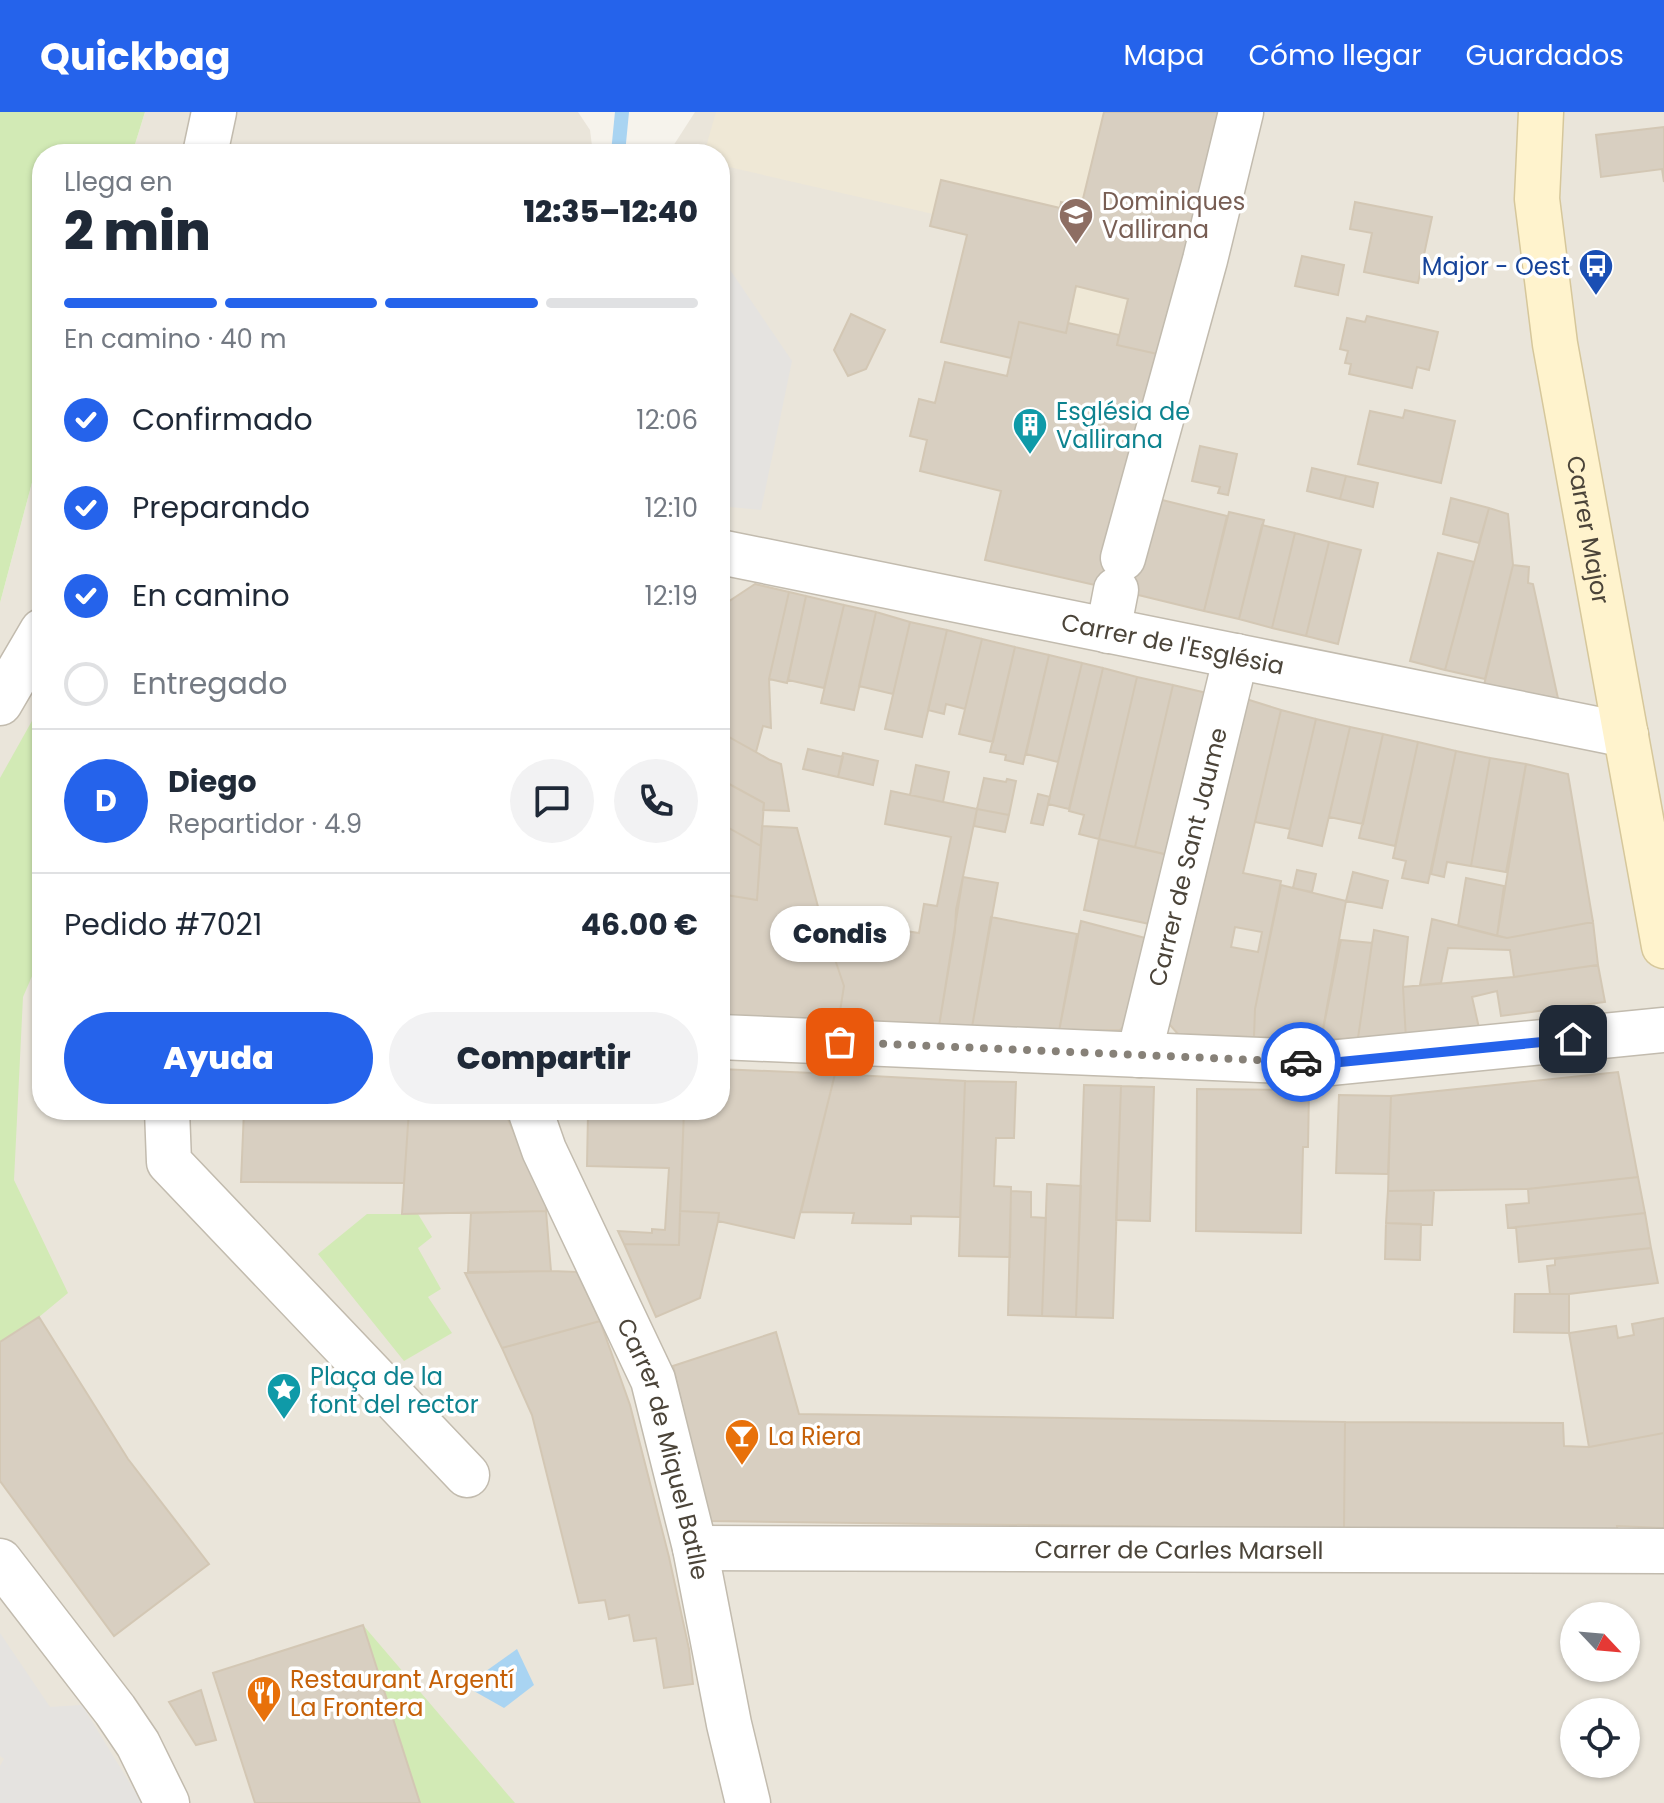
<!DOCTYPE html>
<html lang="es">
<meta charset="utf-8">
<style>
:root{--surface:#fff;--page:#f2f2f3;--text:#1f2937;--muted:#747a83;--line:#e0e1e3;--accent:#2563eb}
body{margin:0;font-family:Poppins,sans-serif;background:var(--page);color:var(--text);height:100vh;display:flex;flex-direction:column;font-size:30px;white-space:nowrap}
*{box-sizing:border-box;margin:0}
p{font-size:26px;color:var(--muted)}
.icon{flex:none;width:44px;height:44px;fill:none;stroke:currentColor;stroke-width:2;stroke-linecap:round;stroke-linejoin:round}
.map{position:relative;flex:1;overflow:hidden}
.drawer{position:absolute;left:32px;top:32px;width:698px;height:976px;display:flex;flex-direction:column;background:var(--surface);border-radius:32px;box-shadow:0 2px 6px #0004}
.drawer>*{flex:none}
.needle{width:52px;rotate:116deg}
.controls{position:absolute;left:1560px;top:1490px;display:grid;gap:16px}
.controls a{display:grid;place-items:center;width:80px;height:80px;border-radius:50%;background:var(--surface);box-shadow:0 2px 6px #0004;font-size:40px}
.pin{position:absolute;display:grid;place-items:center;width:68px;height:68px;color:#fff;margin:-34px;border-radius:16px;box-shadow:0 4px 12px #0006}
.courier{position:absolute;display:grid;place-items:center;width:80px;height:80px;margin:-40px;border:6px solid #2563eb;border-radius:50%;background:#fff;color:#222;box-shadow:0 2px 10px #0007}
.bubble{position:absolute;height:56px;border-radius:28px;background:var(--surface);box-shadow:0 2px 6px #0004;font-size:26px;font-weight:800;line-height:56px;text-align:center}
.headline em{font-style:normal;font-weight:800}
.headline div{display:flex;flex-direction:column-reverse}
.headline{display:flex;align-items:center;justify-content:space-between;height:136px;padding:0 32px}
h1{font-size:52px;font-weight:800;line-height:60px}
.bar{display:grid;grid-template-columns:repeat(4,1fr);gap:12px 8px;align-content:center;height:96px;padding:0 32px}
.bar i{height:10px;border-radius:6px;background:var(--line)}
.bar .current{background:var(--accent)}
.bar p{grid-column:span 4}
.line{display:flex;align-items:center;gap:20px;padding:0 32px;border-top:2px solid var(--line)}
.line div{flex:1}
.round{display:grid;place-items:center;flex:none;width:84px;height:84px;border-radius:42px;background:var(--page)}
ol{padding:0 32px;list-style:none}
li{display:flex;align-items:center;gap:24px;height:88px}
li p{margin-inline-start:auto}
li .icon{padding:8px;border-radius:50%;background:var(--accent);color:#fff;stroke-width:4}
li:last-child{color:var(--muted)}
li i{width:44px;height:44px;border:4px solid var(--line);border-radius:50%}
.primary-button{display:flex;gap:16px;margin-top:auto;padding:16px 32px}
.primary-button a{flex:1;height:92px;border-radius:48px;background:var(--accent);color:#fff;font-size:32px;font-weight:800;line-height:92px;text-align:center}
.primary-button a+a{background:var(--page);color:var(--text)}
header{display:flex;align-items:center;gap:48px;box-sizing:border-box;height:112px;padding:0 40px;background:var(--accent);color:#fff}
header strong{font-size:38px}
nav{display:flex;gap:44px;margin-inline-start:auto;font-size:28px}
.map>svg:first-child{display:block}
</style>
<header>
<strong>Quickbag</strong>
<nav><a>Mapa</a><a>Cómo llegar</a><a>Guardados</a></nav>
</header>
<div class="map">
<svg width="1664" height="1691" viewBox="0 0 1664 1691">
<rect width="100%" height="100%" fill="#f6f3ec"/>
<path fill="#eae5da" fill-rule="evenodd" d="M145,0H578L590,18L593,42H132Z
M695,0H1664V1691H0V491L42,333V998H720V42H668ZM1574,1504H1626V1556H1574ZM1574,1600H1626V1652H1574Z"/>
<path fill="#efe8d6" d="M716,0H1219L1162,243L1019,210L1011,246L941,230L967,123L933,102L720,53V42H704Z"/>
<path fill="#d2eab5" d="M0,0H145L132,42H42V333L0,491Z
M42,591V841L23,885L14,1068L68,1181L39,1205L0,1230V666Z
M367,1102H418L432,1125L418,1136L441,1177L428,1185L452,1221L404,1249L318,1142Z
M363,1513L515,1691H420Z"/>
<path fill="#e5e3e0" d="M722,146L792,249L761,398L720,394V157Z
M0,1521L50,1595L82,1593L142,1691H0V1654L4,1647L0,1644Z"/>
<path fill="#a9d4f2" d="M517,1537L534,1573L504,1596L465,1574Z"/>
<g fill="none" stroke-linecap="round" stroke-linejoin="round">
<path stroke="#a9d4f2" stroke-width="14" d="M618,41L622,0"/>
</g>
<path fill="#d8cfc1" stroke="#d3c7b4" stroke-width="2" fill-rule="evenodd" d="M1104,0H1219L1162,243L1117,233L1128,187L1076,174L1066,221L1019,210L1011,246L941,230L967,123L930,114L941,68L1060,96L1061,90L1081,95Z
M1664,15V70L1662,57L1601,65L1596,23Z
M1355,90L1432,105L1418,171L1364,160L1372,121L1350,117Z
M1302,144L1344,153L1338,183L1295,174Z
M851,202L885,218L866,257L848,264L834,238Z
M1367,204L1438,220L1429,258L1417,255L1412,276L1349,262L1351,252L1345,251L1348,239L1340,237L1347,206L1365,210Z
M1019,210L1066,221L1068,211L1119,223L1117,233L1162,243L1138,449L1130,481L985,448L1001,379L920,359L927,328L910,324L919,287L935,291L945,250L1007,264Z
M1405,298L1455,309L1441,371L1358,352L1370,299L1403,306Z
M1200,334L1237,342L1228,383L1218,381L1220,375L1192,369Z
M1312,356L1346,364L1340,387L1307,379Z
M1346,364L1378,371L1373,395L1340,387Z
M1154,386L1227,404L1204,499L1130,481Z
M1451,386L1489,396L1479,431L1443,422Z
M1489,396L1508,402L1513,453L1485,567L1445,558Z
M1229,400L1264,408L1239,507L1204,499Z
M1262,413L1295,421L1272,516L1239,507Z
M1295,421L1329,430L1306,524L1272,516Z
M1329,430L1361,438L1338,532L1306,524Z
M1438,441L1474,450L1445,558L1410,549Z
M1513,453L1529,455L1528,471L1533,472L1559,591L1484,573Z
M755,472L789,480L769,567L771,616L763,614L756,640L720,620V501L722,494Z
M789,480L806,484L787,571L769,567Z
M806,484L844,493L824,576L788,568Z
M844,493L876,500L854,598L821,591Z
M876,500L910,510L893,582L859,574Z
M910,510L947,518L922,625L885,617Z
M947,518L982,527L965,597L946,592L944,602L928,598Z
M982,527L1015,535L993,630L959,622Z
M1015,535L1049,543L1023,652L1005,648L1006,643L990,640Z
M1049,543L1082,551L1058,650L1026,642Z
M1082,551L1103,556L1069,697L1048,692Z
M1103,556L1137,565L1099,727L1079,722L1084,703L1069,699Z
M1137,565L1173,573L1135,735L1099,727Z
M1173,573L1211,582L1173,744L1135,735Z
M1246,587L1281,598L1243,761L1281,769L1255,897L1254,925L1178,922L1169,912ZM1235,815L1262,820L1258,840L1231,835Z
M1281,598L1316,607L1290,717L1255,710Z
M1316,607L1350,615L1322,734L1288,726Z
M1350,615L1383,622L1363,712L1329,705Z
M720,620L770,648L781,652L789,699L763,698L764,691L720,667Z
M1383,622L1418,630L1395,734L1359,726Z
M1418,630L1456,639L1428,771L1402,766L1406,749L1393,746Z
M808,637L843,645L838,665L803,657Z
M1456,639L1490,646L1471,754L1447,750L1444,765L1431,762Z
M843,641L878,649L873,673L838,665Z
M1490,646L1526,652L1506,760L1471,754Z
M1526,652L1568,662L1593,810L1507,826L1497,824Z
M916,653L949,660L943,690L910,683Z
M984,666L1006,670L1007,667L1016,669L1009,703L977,697Z
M720,667L764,691L761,734L720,711Z
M891,679L977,697L956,798L955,819L939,914L838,912L844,874L821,806L919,821L924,792L937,794L951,725L885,712Z
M1038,682L1050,685L1043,713L1031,711Z
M977,697L1009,703L1005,720L974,714Z
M720,711L761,734L757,788L720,782Z
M762,714L797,716L821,806L844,874L838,912L720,909V782L757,788Z
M1099,727L1168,743L1154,813L1084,798Z
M1297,758L1316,762L1312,780L1293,776Z
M1353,760L1388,769L1382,796L1346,789Z
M963,765L998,771L972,915L939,914Z
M1466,766L1504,774L1497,824L1458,814Z
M1281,773L1346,789L1321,928L1254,925L1255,897Z
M991,805L1077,822L1059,919L972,915Z
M1432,807L1507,826L1593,810L1598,853L1514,865L1510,838L1448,836L1441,871L1420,873Z
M1081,809L1149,827L1129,909L1120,918L1059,919Z
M1374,818L1408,825L1403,875L1406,927L1358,926Z
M1341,828L1372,831L1358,926L1321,928Z
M1598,853L1605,890L1501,904L1497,879L1472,885L1479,916L1406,927L1403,875L1514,865Z
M720,957L835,962L794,1126L718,1109L719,1101L680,1099L684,998H720Z
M1618,960L1638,1065L1528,1077L1388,1079L1391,984Z
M835,962L965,969L960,1105L911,1104V1112L852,1111L854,1101L801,1100Z
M965,969L1016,970L1014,1026H996L994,1074L1011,1075L1010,1145L959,1144Z
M1084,973L1121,974L1113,1206L1076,1205Z
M1121,974L1154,975L1150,1109L1116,1108Z
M1197,977L1309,978L1308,1035H1303L1301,1121L1196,1119Z
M1339,983L1391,984L1388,1062L1336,1061Z
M244,998H409L404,1071L241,1070Z
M409,998H504L546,1092V1099L402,1102Z
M580,998H684L679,1133L624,1132L618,1119L652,1121V1117L665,1118L669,1056L587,1054L588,1002H580Z
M1638,1065L1645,1101L1508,1116L1506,1093L1529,1091L1528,1077Z
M1047,1072L1081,1074L1076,1205L1042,1204Z
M1011,1079L1031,1080V1105L1046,1106L1042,1204L1008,1203Z
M1388,1079H1434L1432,1113L1386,1111Z
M546,1099L551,1159L468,1160L471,1101Z
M680,1099L719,1101L718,1109L700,1186L656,1205L624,1132L679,1133Z
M1645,1101L1651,1136L1519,1150L1516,1115Z
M1386,1111L1421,1112L1420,1148L1385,1147Z
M1651,1136L1658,1171L1569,1182H1550L1547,1154L1555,1153V1147Z
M551,1159L577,1160L600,1209L502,1236L465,1161Z
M1515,1182H1569V1221L1514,1220Z
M39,1205L128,1347L209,1452L114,1524L0,1369V1230Z
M1664,1206V1321L1589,1335L1569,1221L1616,1214L1618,1226L1634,1223L1632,1212Z
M600,1209L630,1293L669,1445L689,1537L693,1572L664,1576L656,1526L634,1529L629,1503L609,1507L605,1488L579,1491L532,1303L502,1236Z
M776,1220L799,1302L1345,1310L1344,1417L709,1409L673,1254Z
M1345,1310L1563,1311L1564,1334L1589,1335L1664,1321V1416L1617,1414L1618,1424L1344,1417Z
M363,1513L420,1691H255L213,1561Z
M201,1578L216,1628L196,1633L169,1590Z"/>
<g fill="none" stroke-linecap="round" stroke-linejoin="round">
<defs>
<g id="street">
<path d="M205,42L214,0"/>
<path id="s1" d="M720,440L1626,623"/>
<path d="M1123,446L1205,148L1241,0"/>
<path d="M1108,519L1116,478"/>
<path d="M0,591L42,519"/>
<path d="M720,925L1330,951L1664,918"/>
<path id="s2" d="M1139,943L1236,544"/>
<path d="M167,998L169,1050L467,1363"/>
<path id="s3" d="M530,998L544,1038L653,1268L695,1436L729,1612L748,1691"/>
<path id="s4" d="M695,1436L1664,1439"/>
<path d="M0,1449L115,1598L138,1632L167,1691"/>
</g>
<g id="secondary">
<path id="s5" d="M1541,0L1537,87L1555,232L1664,834"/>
</g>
</defs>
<use href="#street" stroke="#c2bbae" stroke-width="47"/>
<use href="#secondary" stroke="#d6c79b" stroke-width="47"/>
<use href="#street" stroke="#fff" stroke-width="44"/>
<use href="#secondary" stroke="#fff3cd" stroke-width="44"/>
</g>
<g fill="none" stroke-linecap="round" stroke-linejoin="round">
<path stroke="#878178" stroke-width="8" stroke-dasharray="0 14.4" d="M840,930L1301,950"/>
<path stroke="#2563eb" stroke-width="10" d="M1301,950L1330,951L1573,927"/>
</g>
<defs>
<symbol id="school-pin" viewBox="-11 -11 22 30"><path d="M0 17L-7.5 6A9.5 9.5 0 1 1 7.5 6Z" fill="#8d6e63" stroke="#fff"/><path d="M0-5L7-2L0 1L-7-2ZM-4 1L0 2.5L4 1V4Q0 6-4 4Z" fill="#fff"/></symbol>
<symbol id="bus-pin" viewBox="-11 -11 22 30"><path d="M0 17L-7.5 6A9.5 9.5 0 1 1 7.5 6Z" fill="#1a4fb4" stroke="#fff"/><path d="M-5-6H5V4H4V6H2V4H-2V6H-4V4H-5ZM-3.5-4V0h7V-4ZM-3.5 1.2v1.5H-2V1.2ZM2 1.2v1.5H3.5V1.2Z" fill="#fff"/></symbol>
<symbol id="building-pin" viewBox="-11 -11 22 30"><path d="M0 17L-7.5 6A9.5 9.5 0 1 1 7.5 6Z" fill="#0f9aa8" stroke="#fff"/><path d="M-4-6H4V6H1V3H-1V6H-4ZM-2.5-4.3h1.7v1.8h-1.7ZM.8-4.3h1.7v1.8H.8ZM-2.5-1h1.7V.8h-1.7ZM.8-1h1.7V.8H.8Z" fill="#fff"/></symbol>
<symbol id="sight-pin" viewBox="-11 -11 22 30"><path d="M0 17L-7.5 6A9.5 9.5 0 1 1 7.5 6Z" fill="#0f9aa8" stroke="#fff"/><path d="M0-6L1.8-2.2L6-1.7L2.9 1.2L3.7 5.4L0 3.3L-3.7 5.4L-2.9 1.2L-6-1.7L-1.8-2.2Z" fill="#fff"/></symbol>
<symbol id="bar-pin" viewBox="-11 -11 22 30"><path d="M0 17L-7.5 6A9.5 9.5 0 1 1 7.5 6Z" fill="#e8710a" stroke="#fff"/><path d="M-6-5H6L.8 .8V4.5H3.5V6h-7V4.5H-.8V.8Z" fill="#fff"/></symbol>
<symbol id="restaurant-pin" viewBox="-11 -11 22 30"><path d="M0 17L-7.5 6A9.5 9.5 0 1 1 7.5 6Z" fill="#e8710a" stroke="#fff"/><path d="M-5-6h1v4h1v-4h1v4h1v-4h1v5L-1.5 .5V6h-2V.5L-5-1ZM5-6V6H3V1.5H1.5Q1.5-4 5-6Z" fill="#fff"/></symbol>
</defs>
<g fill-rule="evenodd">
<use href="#school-pin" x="1056" y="83" width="40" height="54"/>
<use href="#bus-pin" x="1576" y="134" width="40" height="54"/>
<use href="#building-pin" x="1010" y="293" width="40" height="54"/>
<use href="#sight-pin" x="264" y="1258" width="40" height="54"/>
<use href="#bar-pin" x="722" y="1304" width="40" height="54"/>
<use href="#restaurant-pin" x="244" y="1561" width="40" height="54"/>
</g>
<g text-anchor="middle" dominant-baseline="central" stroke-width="7" stroke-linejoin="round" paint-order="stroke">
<g font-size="24" fill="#785e54" stroke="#fff" text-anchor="start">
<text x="1102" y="89">Dominiques<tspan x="1102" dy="28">Vallirana</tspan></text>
</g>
<g font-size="24" fill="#164399" stroke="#fff" text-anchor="end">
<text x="1570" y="154">Major - Oest</text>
</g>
<g font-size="24" fill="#0d838f" stroke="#fff" text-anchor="start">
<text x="1056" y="299">Església de<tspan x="1056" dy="28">Vallirana</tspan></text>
<text x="310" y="1264">Plaça de la<tspan x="310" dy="28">font del rector</tspan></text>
</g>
<g font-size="24" fill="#4b4439" stroke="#fff">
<text stroke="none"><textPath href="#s5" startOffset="422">Carrer Major</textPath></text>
<text stroke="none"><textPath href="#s1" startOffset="462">Carrer de l'Església</textPath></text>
<text stroke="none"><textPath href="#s2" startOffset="204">Carrer de Sant Jaume</textPath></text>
<text stroke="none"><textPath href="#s3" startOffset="366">Carrer de Miquel Batlle</textPath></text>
<text stroke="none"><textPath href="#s4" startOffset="484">Carrer de Carles Marsell</textPath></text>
</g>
<g font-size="24" fill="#c56008" stroke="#fff" text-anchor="start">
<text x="768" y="1324">La Riera</text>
<text x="290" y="1567">Restaurant Argentí<tspan x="290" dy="28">La Frontera</tspan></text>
</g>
</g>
</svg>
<div class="controls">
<a><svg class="needle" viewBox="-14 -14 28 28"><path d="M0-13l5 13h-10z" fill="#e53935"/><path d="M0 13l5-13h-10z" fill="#747a83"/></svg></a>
<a><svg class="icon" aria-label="locate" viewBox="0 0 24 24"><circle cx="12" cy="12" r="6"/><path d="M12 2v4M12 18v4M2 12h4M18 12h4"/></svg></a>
</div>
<div class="pin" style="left:840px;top:930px;background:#ea580c"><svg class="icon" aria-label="bag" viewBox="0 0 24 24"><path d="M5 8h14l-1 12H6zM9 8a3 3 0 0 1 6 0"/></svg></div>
<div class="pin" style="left:1573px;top:927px;background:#1f2937"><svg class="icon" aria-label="home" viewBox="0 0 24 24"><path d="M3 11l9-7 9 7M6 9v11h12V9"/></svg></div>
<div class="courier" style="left:1301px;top:950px"><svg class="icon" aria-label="car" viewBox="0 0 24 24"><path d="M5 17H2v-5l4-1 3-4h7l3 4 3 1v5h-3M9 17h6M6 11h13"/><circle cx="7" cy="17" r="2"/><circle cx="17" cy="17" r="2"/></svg></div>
<div class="bubble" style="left:770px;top:794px;width:140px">Condis</div>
<section class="drawer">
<div class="headline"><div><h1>2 min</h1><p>Llega en</p></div><em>12:35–12:40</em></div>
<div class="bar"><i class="current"></i><i class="current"></i><i class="current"></i><i></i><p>En camino · 40 m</p></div>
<ol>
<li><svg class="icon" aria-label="check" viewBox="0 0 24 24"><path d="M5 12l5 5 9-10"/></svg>Confirmado<p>12:06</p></li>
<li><svg class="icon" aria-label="check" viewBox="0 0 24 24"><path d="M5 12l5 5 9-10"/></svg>Preparando<p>12:10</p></li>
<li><svg class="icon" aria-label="check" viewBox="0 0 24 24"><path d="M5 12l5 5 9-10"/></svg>En camino<p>12:19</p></li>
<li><i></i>Entregado</li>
</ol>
<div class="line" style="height:144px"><b class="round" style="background:var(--accent);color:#fff">D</b><div><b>Diego</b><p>Repartidor · 4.9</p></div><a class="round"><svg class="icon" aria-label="chat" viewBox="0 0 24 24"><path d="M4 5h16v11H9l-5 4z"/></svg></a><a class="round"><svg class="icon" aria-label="phone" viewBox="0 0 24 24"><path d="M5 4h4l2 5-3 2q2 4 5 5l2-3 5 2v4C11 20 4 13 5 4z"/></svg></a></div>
<div class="line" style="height:104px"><div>Pedido #7021</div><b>46.00 €</b></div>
<div class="primary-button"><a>Ayuda</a><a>Compartir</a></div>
</section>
</div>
